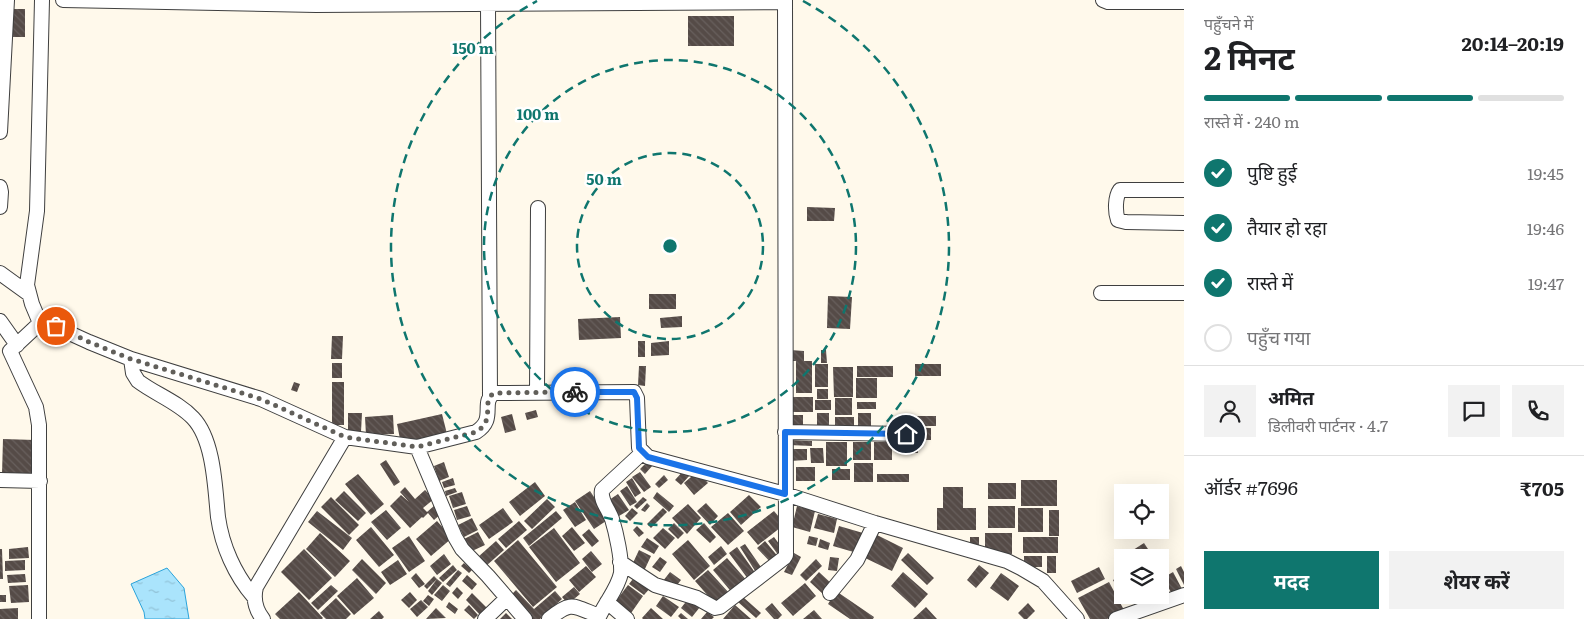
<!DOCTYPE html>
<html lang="hi">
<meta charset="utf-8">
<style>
:root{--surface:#fff;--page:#f2f2f2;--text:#202124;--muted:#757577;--line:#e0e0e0;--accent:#0f766e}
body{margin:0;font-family:Literata,"Noto Sans Devanagari",serif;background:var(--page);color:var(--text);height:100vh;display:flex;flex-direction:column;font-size:19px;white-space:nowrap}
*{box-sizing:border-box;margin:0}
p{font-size:16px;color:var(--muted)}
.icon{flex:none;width:28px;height:28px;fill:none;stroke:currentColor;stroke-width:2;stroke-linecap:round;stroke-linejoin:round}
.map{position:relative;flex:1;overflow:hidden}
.panel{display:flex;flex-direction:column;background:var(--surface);width:400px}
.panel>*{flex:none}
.tools{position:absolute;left:1114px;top:484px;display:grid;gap:10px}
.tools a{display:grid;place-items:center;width:55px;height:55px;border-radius:0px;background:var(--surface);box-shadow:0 5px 20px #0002;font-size:25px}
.pin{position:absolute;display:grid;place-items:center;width:42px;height:42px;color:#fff;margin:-21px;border:2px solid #fff;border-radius:50%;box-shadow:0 1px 5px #0007}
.courier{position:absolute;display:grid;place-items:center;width:50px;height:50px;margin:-25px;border:4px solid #1a73e8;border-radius:50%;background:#fff;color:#222;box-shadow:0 1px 6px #0007}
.summary em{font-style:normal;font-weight:700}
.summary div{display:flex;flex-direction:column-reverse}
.summary{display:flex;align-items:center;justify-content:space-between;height:85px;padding:0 20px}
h1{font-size:32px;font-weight:700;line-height:38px}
.bar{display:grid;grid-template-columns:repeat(4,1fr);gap:8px 5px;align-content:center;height:60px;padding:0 20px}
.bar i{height:6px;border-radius:4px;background:var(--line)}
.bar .on{background:var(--accent)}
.bar p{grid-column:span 4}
.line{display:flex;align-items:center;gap:12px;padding:0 20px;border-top:1px solid var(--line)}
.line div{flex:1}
.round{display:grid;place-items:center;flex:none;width:52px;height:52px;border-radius:0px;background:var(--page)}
ol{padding:0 20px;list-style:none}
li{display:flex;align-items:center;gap:15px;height:55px}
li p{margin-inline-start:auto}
li .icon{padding:5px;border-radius:50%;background:var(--accent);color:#fff;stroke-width:4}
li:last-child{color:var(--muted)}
li i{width:28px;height:28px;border:2px solid var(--line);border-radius:50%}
.cta{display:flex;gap:10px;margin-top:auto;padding:10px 20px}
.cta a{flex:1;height:58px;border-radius:0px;background:var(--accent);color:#fff;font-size:20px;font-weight:700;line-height:58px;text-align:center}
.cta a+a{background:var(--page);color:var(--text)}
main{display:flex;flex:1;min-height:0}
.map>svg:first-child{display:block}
</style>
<main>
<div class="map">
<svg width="1184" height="619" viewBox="0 0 1184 619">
<defs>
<pattern id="water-ripples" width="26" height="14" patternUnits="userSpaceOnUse" patternTransform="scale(1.25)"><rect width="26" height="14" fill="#aae4fc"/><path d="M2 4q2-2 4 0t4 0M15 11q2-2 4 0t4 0" fill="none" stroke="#91c2d7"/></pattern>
<pattern id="building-back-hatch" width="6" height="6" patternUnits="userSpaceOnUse" patternTransform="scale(1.25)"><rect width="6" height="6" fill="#554b47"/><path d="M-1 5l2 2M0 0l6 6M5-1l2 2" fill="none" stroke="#68605d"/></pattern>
</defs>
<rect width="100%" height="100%" fill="#fff9eb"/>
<path fill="url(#water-ripples)" stroke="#2aa3da" d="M167,568L184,588L189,619H145L144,612L131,584Z"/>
<path fill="url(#building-back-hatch)" d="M9,9H25V37H9Z
M688,16H734V46H688Z
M807,207L835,208L834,221H807Z
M649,294H676V309H649Z
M828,296L852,297L850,329L827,328Z
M682,316V327L661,328L660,318Z
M620,317L621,338L579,340L578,319Z
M332,336H343L342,359H331Z
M638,341H645V357H638Z
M669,341V355L651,356V343Z
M790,350L804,351V361H812V393H796V361H790Z
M821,350H826L827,363H821Z
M332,363H342V378H332Z
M815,364H828V387H815Z
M915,364H941V376H915Z
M639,366H646L645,386L638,385Z
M857,366H893V377H857Z
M833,367H853V397H834Z
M856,378H877V398H856Z
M294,382L300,384L297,392L291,390Z
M332,382H344V425H332Z
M817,389H828V399H817Z
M793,397H813V412H793Z
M835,398H852V415H835Z
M815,400H831V410H815Z
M857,402H876V409H857Z
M536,410L538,417L527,420L525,413Z
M348,413H362L361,432H348Z
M817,413H829V430H817Z
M858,413H871V432H858Z
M442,414L447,434L401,444L397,424Z
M512,414L516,430L505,433L501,417Z
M393,415L394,434L366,435L365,417Z
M791,415H803V427H791Z
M917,416H936V426H917Z
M835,417H854V431H835Z
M912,428H931V440H912Z
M3,439L35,440L33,475L2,474Z
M789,440L812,441V446L789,445Z
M826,442H847V466H826Z
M853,442H871V460H853Z
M874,442H892V460H874Z
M907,445H918V453H907Z
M810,448H823L824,463H811Z
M789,449H807V460L789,461Z
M386,460L400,482L394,486L380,464Z
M649,460L653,465L645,474L640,469Z
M444,462L449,477L439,481L434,466Z
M854,463H873V482H854Z
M796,467H815V481H796Z
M832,469H850V480H832Z
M684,470L690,475L681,485L675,480Z
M698,471L708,483L694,495L684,483Z
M640,472L651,487L644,492L632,477Z
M358,474L384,504L371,515L345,484Z
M877,474H909V482H877Z
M664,475L668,480L659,488L655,484Z
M453,478L455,485L444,488L442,482Z
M632,478L641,493L635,497L626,482Z
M1021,480H1057V506H1021Z
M535,482L545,496L520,516L509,502Z
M988,483H1016V499H988Z
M627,486L637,502L630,506L620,491Z
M405,487L415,499L425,490L434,499L423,508L427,512L435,505L442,513L434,520L428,513L423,518L422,517L410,528L390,506L401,495L409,502L400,492Z
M943,487H963V508H976V530H937V508H943Z
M455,488L457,492L446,496L445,491Z
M344,491L366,513L358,521L335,500Z
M590,491L609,519L594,529L575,501Z
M462,492L466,504L453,508L449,496Z
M657,492L674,506L669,512L653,498Z
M618,494L629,510L619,516L609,500Z
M749,495L761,507L741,525L730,512Z
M331,497L359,525L349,535L321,507Z
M643,497L647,500L637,509L634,506Z
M547,499L555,507L532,529L524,521Z
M575,502L586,520L575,527L563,510Z
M647,503L650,506L645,512L641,510Z
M706,503L718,516L710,525L697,511Z
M688,504L701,518L687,534L672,518Z
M467,506L471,516L457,520L454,510Z
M797,506L815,511L810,532L792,527Z
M988,506H1015V528H988Z
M503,508L513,522L489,539L479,525Z
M632,508L638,513L630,521L625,516Z
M663,508L667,512L651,528L647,524Z
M1018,508H1043V532H1018Z
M386,510L401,528L387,540L371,522Z
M1049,510H1059V536H1049Z
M317,511L352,538L343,550L308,522Z
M556,511L562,518L529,546L523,538Z
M774,511L785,524L758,545L747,532Z
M728,513L744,531L728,545L711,527Z
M818,514L837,519L834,533L814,528Z
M472,518L478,530L464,537L458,525Z
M437,521L452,538L431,556L416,539Z
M519,521L527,530L506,548L498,539Z
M674,523L684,533L678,539L668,529Z
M704,523L716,537L710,543L696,530Z
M637,526L644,533L639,537L633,530Z
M839,526L863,533L857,553L833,546Z
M371,527L394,555L379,567L356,540Z
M572,527L585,543L574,551L562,536Z
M554,528L580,563L556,582L529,547Z
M663,528L675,538L665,549L653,538Z
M589,529L599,541L592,547L582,535Z
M478,532L485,545L470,552L464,539Z
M320,533L350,561L335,577L306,549Z
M873,533L903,548L892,571L861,556Z
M985,533H1012V554H985Z
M409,536L425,561L409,572L392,548Z
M809,536L818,538L816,546L807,544Z
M774,537L785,552L779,556L768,541Z
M970,537H979V548H970Z
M1023,537H1058V553H1023Z
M647,538L659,546L654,554L641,547Z
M820,539L830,543L828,550L818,547Z
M518,540L557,587L533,607L494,561Z
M688,540L710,566L694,580L672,554Z
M496,541L504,550L486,566L478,557Z
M765,541L780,559L773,565L757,548Z
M1144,543L1154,558H1122V564L1119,559Z
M745,544L763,570L757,574L740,547Z
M721,546L727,554L714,565L708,557Z
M28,547L29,558L9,559V549Z
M737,547L756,574L748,579L729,553Z
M0,549H2L3,579H0Z
M304,549L332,578L309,600L281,572Z
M639,550L651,556L644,571L632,565Z
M591,551L602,564L592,572L582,559Z
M794,553L801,557L792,575L784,572Z
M908,553L934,578L927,585L901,560Z
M444,554L451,564L437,575L430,566Z
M1024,556H1042V567H1024Z
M1047,556H1056V573H1047Z
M660,557L667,562L660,572L652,567Z
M830,557L839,558L837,571L828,570Z
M727,558L748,582L734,595L713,570Z
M362,559L386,583L376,594L352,570Z
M816,559L822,566L806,581L800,575Z
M25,560V570L5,571V561Z
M398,560L407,574L390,585L381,572Z
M464,563L472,570L469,573L461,566Z
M453,565L457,570L443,582L439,578Z
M979,565L989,573L976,588L967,580Z
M586,566L596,577L579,592L569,580Z
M1181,566L1184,572V585L1176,569Z
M1099,567L1105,579L1077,593L1071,581Z
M458,570L462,573L450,587L446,584Z
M708,570L730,594L717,606L695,581Z
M670,572L681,580L674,589L663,581Z
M819,572L833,585L824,595L810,582Z
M903,572L928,594L915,608L891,586Z
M1173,572L1182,589L1172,594L1163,578Z
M416,573L425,584L419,588L411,578Z
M1001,573L1019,586L1008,601L990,588Z
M25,574L26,582L8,583L7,575Z
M467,575L477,584L472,590L462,581Z
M636,575L651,587L644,595L629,584Z
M1122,575V595H1138L1125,602L1113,580Z
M434,576L437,579L427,589L424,586Z
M357,578L374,598L354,615L337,596Z
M437,579L442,583L432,595L428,591Z
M1160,580L1169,596L1163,599L1160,594Z
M1109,582L1124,610L1107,619H1090L1078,598Z
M805,583L816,596L793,616L781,603Z
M28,585L29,602L11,603L9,586Z
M331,585L338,591L318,610L311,603Z
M443,585L450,591L442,601L434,595Z
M628,585L643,596L629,616L613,605Z
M457,587L463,593L458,599L452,593Z
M574,587L580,594L568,604L562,597Z
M516,590L534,609L555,591L562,599L540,619H529L509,597Z
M836,591L874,617L873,619H850L828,604Z
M299,592L323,618L322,619H280L275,614Z
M410,592L417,600L409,608L401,600Z
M472,593L488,609L481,616L466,600Z
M0,595H6V602H0Z
M428,595L434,599L429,606L423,601Z
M663,596L679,607L671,617L656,606Z
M743,597L761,613L756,618L738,602Z
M336,598L351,614L346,619H326L320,613Z
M689,598L700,607L692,617L681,608Z
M421,600L428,607L417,617L410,609Z
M449,602L458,609L455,614L446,607Z
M772,603L782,615L778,619H774L765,609Z
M1028,603L1035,611L1027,619H1024L1018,613Z
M469,605L478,615L474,619L464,610Z
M735,605L751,619H723Z
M926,607L937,619H913Z
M18,608V619H0V609Z
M436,608L446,618L426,619Z
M651,608L663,619H643L642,618Z
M814,610L822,619H803Z
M379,611L384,617L382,619H370Z
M707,612L714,617L712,619H701Z
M506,613L512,619H500Z
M681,613L688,619H681L678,616Z"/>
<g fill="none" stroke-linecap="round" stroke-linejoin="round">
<defs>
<path id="minor" d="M63,0L316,5L785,2
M1103,0L1108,2H1184
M488,5L490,396
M0,132L7,0
M0,187L1,192L0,207
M1184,190H1120C1115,197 1115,212 1118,220L1126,222L1184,223
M0,273L29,294
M1101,293H1184
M0,321L17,345
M40,323L32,304L27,285L37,211L42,0
M131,359L133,373L138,381C155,394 178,402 193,418C214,440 215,488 218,517C222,546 235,575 254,597
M537,393L538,208
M785,432L906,434
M417,447L455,537L462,549L488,576L525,619
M0,480L40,481
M620,562L655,585L697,598L715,608L720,607L784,558L786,555L785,0
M830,593L857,560L875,523
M607,602L627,619
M39,619V425L36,407L10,351L40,323L56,327L89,342L131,359L261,399L345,437L417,447L476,432C497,419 480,403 494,393L634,392L637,398L639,448L648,457L785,494L875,523L1007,561L1021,568L1043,581L1077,619
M263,619C255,609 253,599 256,587L345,437
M485,619L507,598
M549,619C572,600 573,606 599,616
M598,619C604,604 618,589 621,573C622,559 616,532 612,519C608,508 600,501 602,490L642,453
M1116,619L1184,595"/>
</defs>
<use href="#minor" stroke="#3f3f3f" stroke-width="16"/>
<use href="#minor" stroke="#fff" stroke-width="14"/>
</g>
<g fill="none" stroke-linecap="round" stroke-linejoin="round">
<path stroke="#615f5a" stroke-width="5" stroke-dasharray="0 9" d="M56,326L89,342L131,359L261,399L345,437L417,447L476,432C497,419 480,403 494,393L575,392"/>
<path stroke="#1a73e8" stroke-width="6" d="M575,392H634L637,398L639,448L648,457L785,494V432L906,434"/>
</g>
<g fill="none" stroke="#0f766e" stroke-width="2.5" stroke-dasharray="9 6">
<circle cx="670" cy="246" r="93"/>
<circle cx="670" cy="246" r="186"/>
<path d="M803 1A279 279 0 1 1 537 1"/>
</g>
<circle cx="670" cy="246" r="8" fill="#0f766e" stroke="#fff" stroke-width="2.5"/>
<g font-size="15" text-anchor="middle" font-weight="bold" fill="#0f766e" stroke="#fff" stroke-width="5" stroke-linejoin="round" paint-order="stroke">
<text x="473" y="54">150 m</text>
<text x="538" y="120">100 m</text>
<text x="604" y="185">50 m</text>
</g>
</svg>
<div class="tools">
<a><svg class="icon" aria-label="locate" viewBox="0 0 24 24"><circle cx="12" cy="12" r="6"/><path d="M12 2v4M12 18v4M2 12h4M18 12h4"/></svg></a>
<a><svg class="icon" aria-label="layers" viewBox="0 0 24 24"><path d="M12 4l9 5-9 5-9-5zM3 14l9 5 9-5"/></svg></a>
</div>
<div class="pin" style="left:56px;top:326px;background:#ea580c"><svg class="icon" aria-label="bag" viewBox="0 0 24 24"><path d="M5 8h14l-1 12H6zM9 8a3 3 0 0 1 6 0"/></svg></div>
<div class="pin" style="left:906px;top:434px;background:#1f2937"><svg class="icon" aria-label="home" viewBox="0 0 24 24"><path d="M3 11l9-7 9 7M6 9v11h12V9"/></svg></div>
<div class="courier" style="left:575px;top:392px"><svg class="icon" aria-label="bike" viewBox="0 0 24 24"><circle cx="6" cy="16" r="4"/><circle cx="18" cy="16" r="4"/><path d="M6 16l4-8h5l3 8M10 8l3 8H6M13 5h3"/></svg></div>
</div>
<section class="panel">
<div class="summary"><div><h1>2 मिनट</h1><p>पहुँचने में</p></div><em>20:14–20:19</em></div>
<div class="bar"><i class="on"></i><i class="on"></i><i class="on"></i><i></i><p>रास्ते में · 240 m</p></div>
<ol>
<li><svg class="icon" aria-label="check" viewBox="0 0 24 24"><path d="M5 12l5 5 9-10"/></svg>पुष्टि हुई<p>19:45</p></li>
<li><svg class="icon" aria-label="check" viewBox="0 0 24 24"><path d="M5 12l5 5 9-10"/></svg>तैयार हो रहा<p>19:46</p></li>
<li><svg class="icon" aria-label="check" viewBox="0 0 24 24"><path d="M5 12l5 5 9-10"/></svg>रास्ते में<p>19:47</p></li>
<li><i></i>पहुँच गया</li>
</ol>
<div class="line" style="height:90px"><a class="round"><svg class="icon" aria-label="person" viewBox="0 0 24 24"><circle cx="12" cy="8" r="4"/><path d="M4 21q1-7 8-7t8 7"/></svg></a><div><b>अमित</b><p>डिलीवरी पार्टनर · 4.7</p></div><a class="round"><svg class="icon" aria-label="chat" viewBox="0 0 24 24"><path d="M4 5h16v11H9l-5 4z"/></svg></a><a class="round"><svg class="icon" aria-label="phone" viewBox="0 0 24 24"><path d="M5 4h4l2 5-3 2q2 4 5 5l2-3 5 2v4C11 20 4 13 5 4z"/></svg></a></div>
<div class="line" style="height:65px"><div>ऑर्डर #7696</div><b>₹705</b></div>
<div class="cta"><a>मदद</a><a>शेयर करें</a></div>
</section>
</main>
